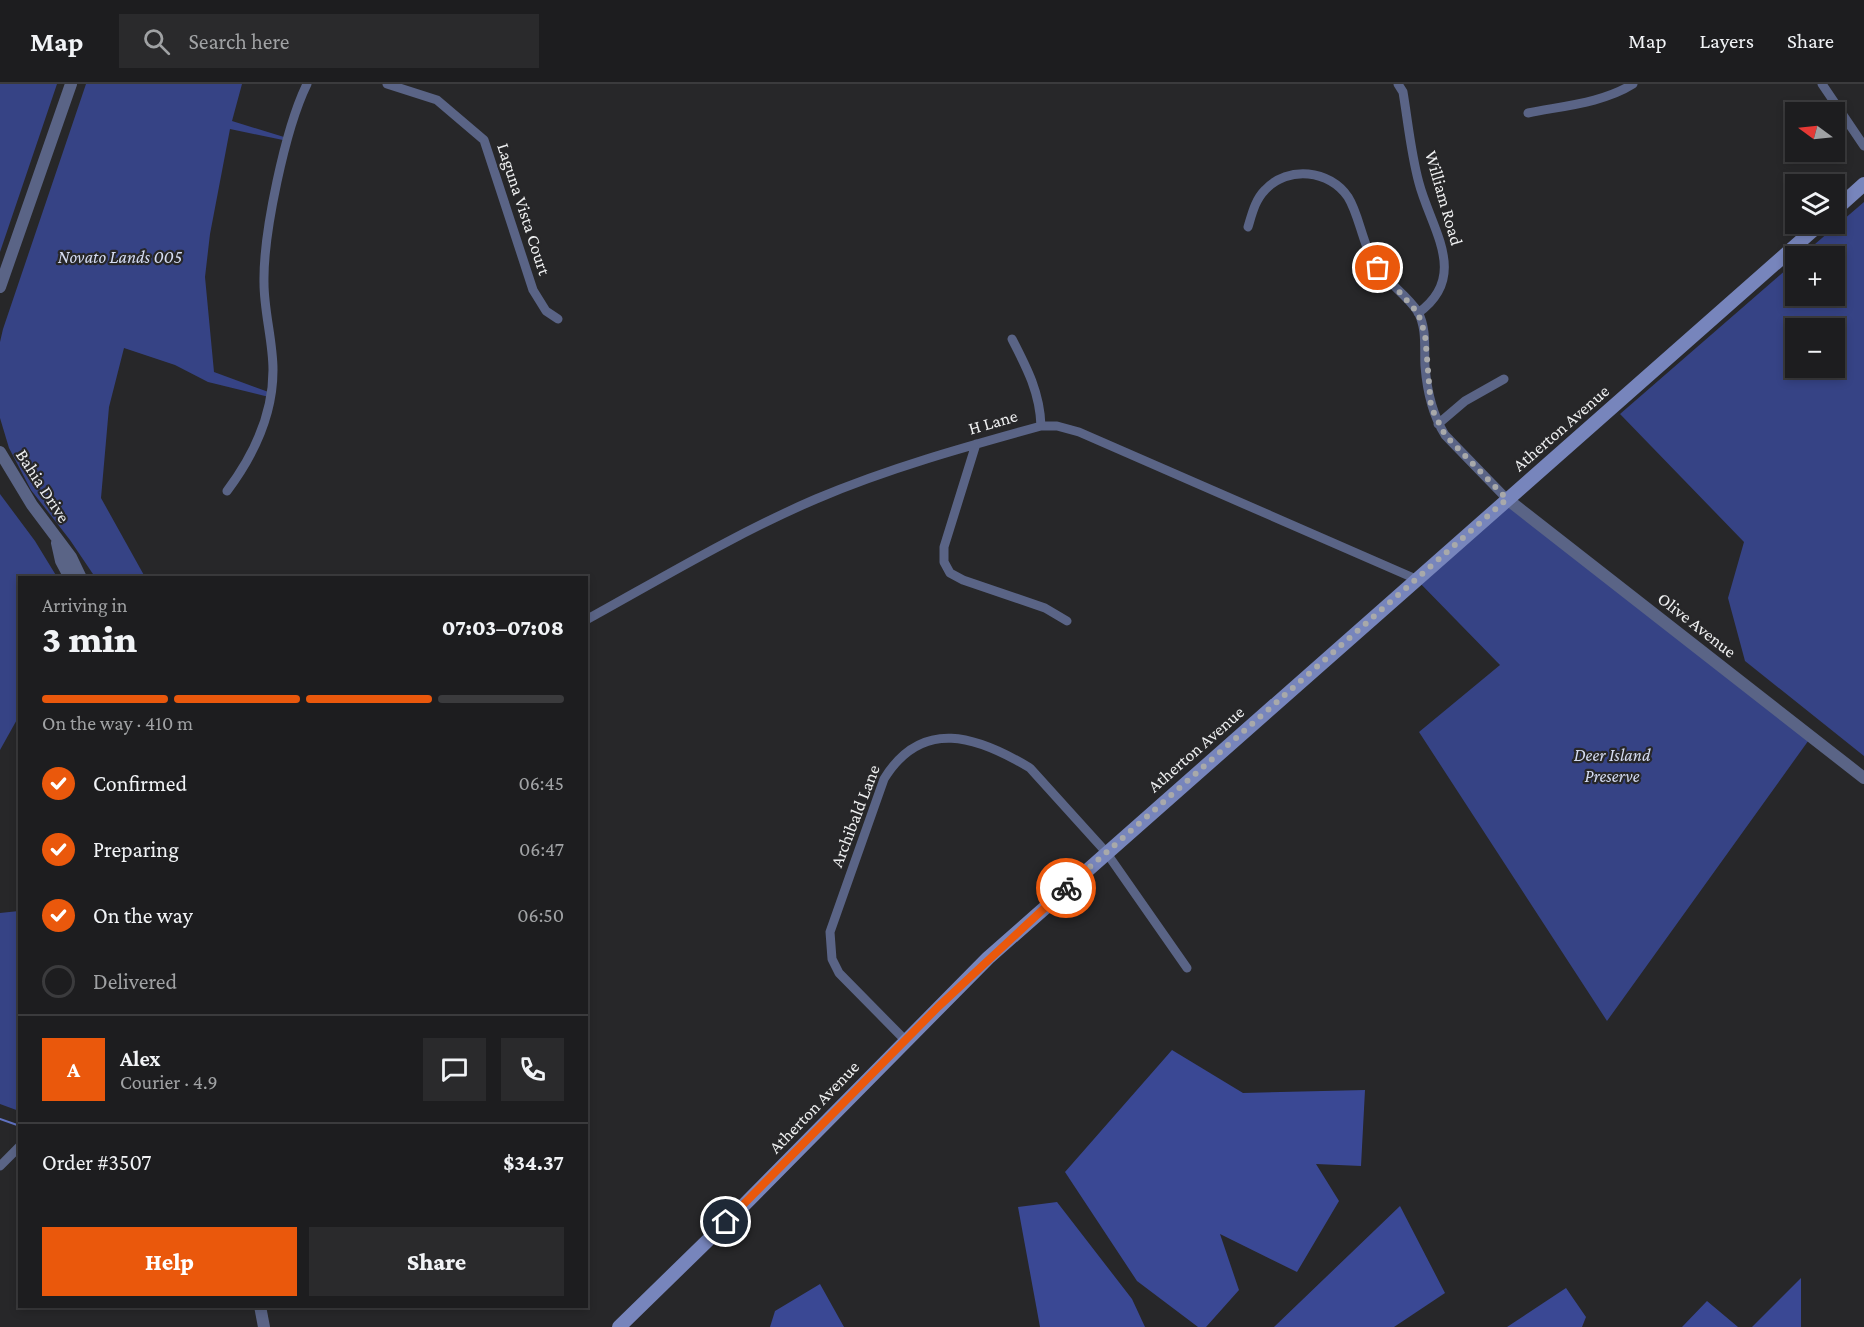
<!DOCTYPE html>
<meta charset="utf-8">
<style>
:root{--surface:#1d1d1f;--page:#2a2a2c;--text:#f1f3f6;--muted:#a0a2a4;--line:#3b3b3d;--accent:#ea580c}
body{margin:0;font-family:"Crimson Pro",serif;background:var(--page);color:var(--text);height:100vh;display:flex;flex-direction:column;font-size:22px;white-space:nowrap}
*{box-sizing:border-box;margin:0}
p{font-size:20px;color:var(--muted)}
.icon{flex:none;width:33px;height:33px;fill:none;stroke:currentColor;stroke-width:2;stroke-linecap:round;stroke-linejoin:round}
.map{position:relative;flex:1;overflow:hidden}
.panel{position:absolute;left:18px;top:492px;width:570px;height:732px;display:flex;flex-direction:column;background:var(--surface);border-radius:0px;box-shadow:0 3px 9px #0003,0 0 0 2px var(--line)}
.panel>*{flex:none}
.needle{width:39px;rotate:285deg}
.tools{position:absolute;left:1785px;top:18px;display:grid;gap:12px}
.tools a{display:grid;place-items:center;width:60px;height:60px;border-radius:0px;background:var(--surface);box-shadow:0 3px 9px #0003,0 0 0 2px var(--line);font-size:30px}
.pin{position:absolute;display:grid;place-items:center;width:51px;height:51px;color:#fff;margin:-26px;border:3px solid #fff;border-radius:50%;box-shadow:0 2px 6px #0007}
.courier{position:absolute;display:grid;place-items:center;width:60px;height:60px;margin:-30px;border:4px solid #ea580c;border-radius:50%;background:#fff;color:#222;box-shadow:0 2px 8px #0007}
.headline em{font-style:normal;font-weight:800}
.headline div{display:flex;flex-direction:column-reverse}
.headline{display:flex;align-items:center;justify-content:space-between;height:102px;padding:0 24px}
h1{font-size:39px;font-weight:800;line-height:45px}
.bar{display:grid;grid-template-columns:repeat(4,1fr);gap:9px 6px;align-content:center;height:72px;padding:0 24px}
.bar i{height:8px;border-radius:4px;background:var(--line)}
.bar .selected{background:var(--accent)}
.bar p{grid-column:span 4}
.line{display:flex;align-items:center;gap:15px;padding:0 24px;border-top:2px solid var(--line)}
.line div{flex:1}
.round{display:grid;place-items:center;flex:none;width:63px;height:63px;border-radius:0px;background:var(--page)}
ol{padding:0 24px;list-style:none}
li{display:flex;align-items:center;gap:18px;height:66px}
li p{margin-inline-start:auto}
li .icon{padding:6px;border-radius:50%;background:var(--accent);color:#fff;stroke-width:4}
li:last-child{color:var(--muted)}
li i{width:33px;height:33px;border:3px solid var(--line);border-radius:50%}
.cta{display:flex;gap:12px;margin-top:auto;padding:12px 24px}
.cta a{flex:1;height:69px;border-radius:0px;background:var(--accent);color:#fff;font-size:24px;font-weight:800;line-height:69px;text-align:center}
.cta a+a{background:var(--page);color:var(--text)}
header{display:flex;align-items:center;gap:36px;box-sizing:border-box;height:84px;padding:0 30px;background:var(--surface);border-bottom:2px solid var(--line)}
header strong{font-size:28px}
nav{display:flex;gap:33px;margin-inline-start:auto;font-size:21px}
.search{width:420px;height:54px;background:var(--page);display:flex;align-items:center;gap:15px;box-sizing:border-box;padding:0 21px;border-radius:0px;color:var(--muted);font-size:22px}
.map>svg:first-child{display:block}
</style>
<header>
<strong>Map</strong>
<div class="search"><svg class="icon" aria-label="search" viewBox="0 0 24 24"><circle cx="10" cy="10" r="6"/><path d="M15 15l6 6"/></svg>Search here</div>
<nav><a>Map</a><a>Layers</a><a>Share</a></nav>
</header>
<div class="map">
<svg width="1864" height="1243" viewBox="0 0 1864 1243">
<rect width="100%" height="100%" fill="#272729"/>
<path fill="#364385" fill-rule="evenodd" d="M0,0H57L0,168Z
M86,0H242L232,37L284,53L283,56L230,45L210,150L205,193L214,288L274,310L273,314L208,298L175,281L124,264L109,323L101,414L145,493H95L70,456L31,406L9,364L0,334V258L3,245Z
M1864,118V672L1745,577L1728,514L1744,458L1620,330L1795,178L1796,212H1834V172H1801ZM1834,244V284H1796V244Z
M0,410L35,457L57,493L20,494L19,632L0,666Z
M1507,415L1811,653L1607,937L1419,648L1500,581L1416,495Z
M19,827H20L19,1027L0,1020V829Z"/>
<path fill="#3a4894" d="M1172,966L1243,1009L1365,1006L1361,1082L1316,1080L1339,1117L1297,1188L1220,1150L1239,1206L1206,1243H1198L1137,1197L1065,1088Z
M1057,1118L1132,1215L1145,1243H1040L1018,1123Z
M1400,1122L1445,1209L1394,1243H1274Z
M1801,1194V1243H1752Z
M820,1200L844,1243H770L775,1227Z
M1566,1204L1586,1233L1582,1243H1507Z
M1707,1217L1738,1243H1682Z"/>
<g fill="none" stroke-linecap="round" stroke-linejoin="round">
<path stroke="#6072c1" stroke-width="2" d="M0,1035L20,1042"/>
<path stroke="#5a6486" stroke-width="9" d="M387,0L437,16L484,56L533,206L546,227L558,235
M1398,0L1403,8C1408,38 1411,70 1419,99C1431,145 1470,192 1418,229
M1822,0L1864,62
M1528,29C1562,22 1603,19 1633,0
M1248,143C1252,130 1255,116 1265,106C1288,81 1330,86 1348,113C1360,132 1362,162 1378,184C1389,200 1408,212 1418,228C1427,245 1424,264 1425,282C1427,308 1432,330 1445,351L1507,415
M1012,255C1027,284 1040,309 1041,342
M1438,340L1465,317L1504,295
M976,360L944,463V478L950,489L963,496L1045,524L1067,537
M227,407C254,371 273,331 273,286C273,257 264,228 264,199C263,150 285,45 307,0
M586,536C662,494 737,449 816,415C889,384 965,363 1041,342H1057L1079,348L1416,495
M905,956L839,889L832,875L830,848L884,695C922,633 977,652 1030,684L1106,768L1187,884
M0,1082L20,1062"/>
<path stroke="#5a6486" stroke-width="12" d="M0,203L71,0
M0,368L32,421L71,473L81,494
M1507,415L1864,694
M57,459L61,477L70,494
M260,1222L264,1243"/>
<path stroke="#7785bc" stroke-width="14" d="M1834,127L1864,100
M619,1243L742,1123L988,874L1820,140"/>
</g>
<g fill="none" stroke-linecap="round" stroke-linejoin="round">
<path stroke="#a8a9aa" stroke-width="6" stroke-dasharray="0 10.8" d="M1066,804L1507,415L1445,351L1431,323L1425,250L1418,229L1378,184"/>
<path stroke="#ea580c" stroke-width="8" d="M726,1138L938,923L1066,804"/>
</g>
<g text-anchor="middle" dominant-baseline="central" stroke-width="4.5" stroke-linejoin="round" paint-order="stroke">
<g font-size="18" fill="#eeeff0" stroke="#272729">
<text transform="translate(1444 114) rotate(74)">William Road</text>
<text transform="translate(524 125) rotate(72)">Laguna Vista Court</text>
<text transform="translate(993 338) rotate(-16)">H Lane</text>
<text transform="translate(1561 344) rotate(-41)">Atherton Avenue</text>
<text transform="translate(43 402) rotate(57)">Bahia Drive</text>
<text transform="translate(1697 541) rotate(38)">Olive Avenue</text>
<text transform="translate(1196 665) rotate(-41)">Atherton Avenue</text>
<text transform="translate(855 732) rotate(-69)">Archibald Lane</text>
<text transform="translate(814 1023) rotate(-46)">Atherton Avenue</text>
</g>
<g font-size="18" font-style="italic" fill="#d5dcf2" stroke="#272729">
<text x="120" y="173">Novato Lands 005</text>
<text x="1612" y="671">Deer Island<tspan x="1612" dy="21">Preserve</tspan></text>
</g>
</g>
</svg>
<div class="tools">
<a><svg class="needle" viewBox="-14 -14 28 28"><path d="M0-13l5 13h-10z" fill="#e53935"/><path d="M0 13l5-13h-10z" fill="#a0a2a4"/></svg></a>
<a><svg class="icon" aria-label="layers" viewBox="0 0 24 24"><path d="M12 4l9 5-9 5-9-5zM3 14l9 5 9-5"/></svg></a>
<a>+</a>
<a>−</a>
</div>
<div class="pin" style="left:1378px;top:184px;background:#ea580c"><svg class="icon" aria-label="bag" viewBox="0 0 24 24"><path d="M5 8h14l-1 12H6zM9 8a3 3 0 0 1 6 0"/></svg></div>
<div class="pin" style="left:726px;top:1138px;background:#1f2937"><svg class="icon" aria-label="home" viewBox="0 0 24 24"><path d="M3 11l9-7 9 7M6 9v11h12V9"/></svg></div>
<div class="courier" style="left:1066px;top:804px"><svg class="icon" aria-label="bike" viewBox="0 0 24 24"><circle cx="6" cy="16" r="4"/><circle cx="18" cy="16" r="4"/><path d="M6 16l4-8h5l3 8M10 8l3 8H6M13 5h3"/></svg></div>
<section class="panel">
<div class="headline"><div><h1>3 min</h1><p>Arriving in</p></div><em>07:03–07:08</em></div>
<div class="bar"><i class="selected"></i><i class="selected"></i><i class="selected"></i><i></i><p>On the way · 410 m</p></div>
<ol>
<li><svg class="icon" aria-label="check" viewBox="0 0 24 24"><path d="M5 12l5 5 9-10"/></svg>Confirmed<p>06:45</p></li>
<li><svg class="icon" aria-label="check" viewBox="0 0 24 24"><path d="M5 12l5 5 9-10"/></svg>Preparing<p>06:47</p></li>
<li><svg class="icon" aria-label="check" viewBox="0 0 24 24"><path d="M5 12l5 5 9-10"/></svg>On the way<p>06:50</p></li>
<li><i></i>Delivered</li>
</ol>
<div class="line" style="height:108px"><b class="round" style="background:var(--accent);color:#fff">A</b><div><b>Alex</b><p>Courier · 4.9</p></div><a class="round"><svg class="icon" aria-label="chat" viewBox="0 0 24 24"><path d="M4 5h16v11H9l-5 4z"/></svg></a><a class="round"><svg class="icon" aria-label="phone" viewBox="0 0 24 24"><path d="M5 4h4l2 5-3 2q2 4 5 5l2-3 5 2v4C11 20 4 13 5 4z"/></svg></a></div>
<div class="line" style="height:78px"><div>Order #3507</div><b>$34.37</b></div>
<div class="cta"><a>Help</a><a>Share</a></div>
</section>
</div>
